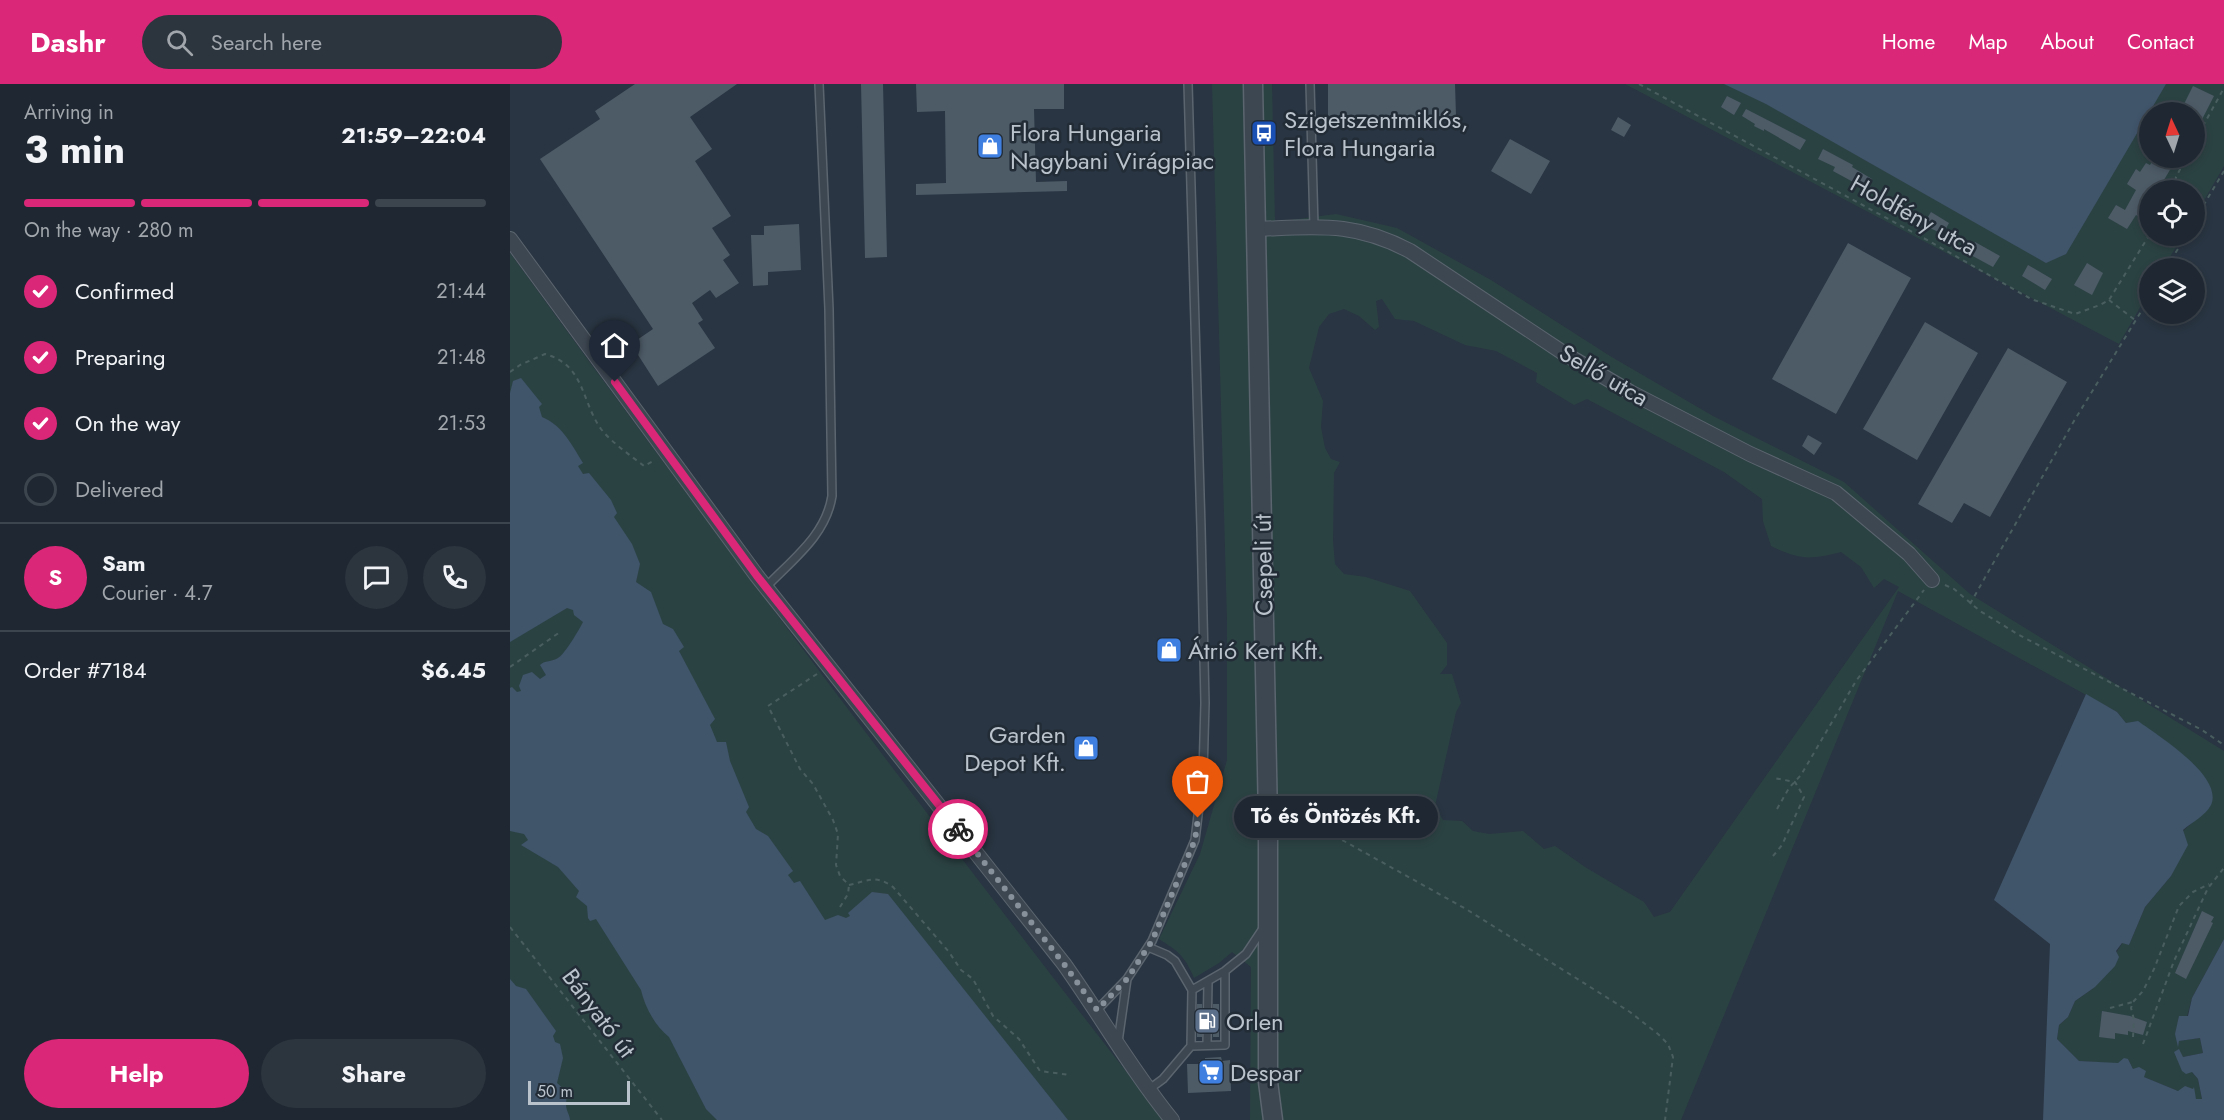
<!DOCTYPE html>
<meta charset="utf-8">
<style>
:root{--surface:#1f2832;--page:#2c343e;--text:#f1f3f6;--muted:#a1a6ac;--line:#3c444d;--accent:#db2777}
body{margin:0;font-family:Jost,sans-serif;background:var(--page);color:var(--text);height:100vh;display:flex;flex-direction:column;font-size:22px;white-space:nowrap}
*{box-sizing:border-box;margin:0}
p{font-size:20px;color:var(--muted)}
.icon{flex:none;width:33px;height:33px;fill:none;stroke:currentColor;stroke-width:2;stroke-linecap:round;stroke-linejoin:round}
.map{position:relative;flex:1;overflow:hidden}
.details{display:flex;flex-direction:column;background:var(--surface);width:510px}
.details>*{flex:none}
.needle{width:39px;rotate:356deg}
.tools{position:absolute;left:1629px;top:18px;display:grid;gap:12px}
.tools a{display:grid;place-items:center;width:66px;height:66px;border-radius:50%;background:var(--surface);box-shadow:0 3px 9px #0003,0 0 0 2px var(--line);font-size:30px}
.scale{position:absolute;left:18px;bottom:15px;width:102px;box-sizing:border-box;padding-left:6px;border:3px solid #bac2cb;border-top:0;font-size:16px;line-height:21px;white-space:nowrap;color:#bac2cb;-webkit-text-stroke:4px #222c37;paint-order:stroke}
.pin{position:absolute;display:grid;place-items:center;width:51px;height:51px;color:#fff;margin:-62px -26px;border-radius:50% 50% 50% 0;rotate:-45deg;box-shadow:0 0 6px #0007}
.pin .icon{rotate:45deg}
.courier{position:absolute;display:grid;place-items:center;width:60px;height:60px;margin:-30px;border:4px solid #db2777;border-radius:50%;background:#fff;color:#222;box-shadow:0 2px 8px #0007}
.bubble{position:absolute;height:42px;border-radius:21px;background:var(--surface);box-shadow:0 3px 9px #0003,0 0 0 2px var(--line);font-size:20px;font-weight:700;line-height:42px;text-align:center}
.overview em{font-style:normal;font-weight:700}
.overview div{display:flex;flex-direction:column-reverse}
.overview{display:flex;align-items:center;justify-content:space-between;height:102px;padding:0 24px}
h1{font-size:39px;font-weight:700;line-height:45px}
.bar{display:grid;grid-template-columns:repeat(4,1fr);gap:9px 6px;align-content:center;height:72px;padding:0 24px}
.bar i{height:8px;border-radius:4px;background:var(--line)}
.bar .selected{background:var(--accent)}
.bar p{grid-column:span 4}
.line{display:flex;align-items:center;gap:15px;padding:0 24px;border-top:2px solid var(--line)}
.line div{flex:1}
.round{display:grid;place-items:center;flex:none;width:63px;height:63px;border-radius:32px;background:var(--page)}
ol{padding:0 24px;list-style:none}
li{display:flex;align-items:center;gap:18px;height:66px}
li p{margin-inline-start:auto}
li .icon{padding:6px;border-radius:50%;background:var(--accent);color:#fff;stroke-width:4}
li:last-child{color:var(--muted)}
li i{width:33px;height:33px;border:3px solid var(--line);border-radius:50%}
.button{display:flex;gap:12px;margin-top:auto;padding:12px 24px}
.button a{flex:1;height:69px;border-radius:36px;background:var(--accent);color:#fff;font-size:24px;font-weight:700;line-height:69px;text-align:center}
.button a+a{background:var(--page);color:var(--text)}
header{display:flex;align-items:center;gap:36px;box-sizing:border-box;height:84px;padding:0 30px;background:var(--accent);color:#fff}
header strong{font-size:28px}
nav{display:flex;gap:33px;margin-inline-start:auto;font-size:21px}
.search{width:420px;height:54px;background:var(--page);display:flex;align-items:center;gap:15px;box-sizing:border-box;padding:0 21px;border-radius:33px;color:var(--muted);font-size:22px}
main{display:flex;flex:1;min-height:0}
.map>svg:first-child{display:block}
</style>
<header>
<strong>Dashr</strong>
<div class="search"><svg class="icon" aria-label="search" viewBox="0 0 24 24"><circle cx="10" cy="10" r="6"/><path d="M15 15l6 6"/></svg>Search here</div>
<nav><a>Home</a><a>Map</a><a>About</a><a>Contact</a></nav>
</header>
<main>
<section class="details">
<div class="overview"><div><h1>3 min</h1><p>Arriving in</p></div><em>21:59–22:04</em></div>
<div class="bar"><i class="selected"></i><i class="selected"></i><i class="selected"></i><i></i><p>On the way · 280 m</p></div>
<ol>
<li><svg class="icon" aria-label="check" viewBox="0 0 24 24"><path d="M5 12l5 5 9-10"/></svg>Confirmed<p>21:44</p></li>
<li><svg class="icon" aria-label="check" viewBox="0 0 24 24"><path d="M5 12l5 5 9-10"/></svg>Preparing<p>21:48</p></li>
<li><svg class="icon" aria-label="check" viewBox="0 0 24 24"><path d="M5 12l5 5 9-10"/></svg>On the way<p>21:53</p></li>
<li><i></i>Delivered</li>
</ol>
<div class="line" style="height:108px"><b class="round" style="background:var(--accent);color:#fff">S</b><div><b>Sam</b><p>Courier · 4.7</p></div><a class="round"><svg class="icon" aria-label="chat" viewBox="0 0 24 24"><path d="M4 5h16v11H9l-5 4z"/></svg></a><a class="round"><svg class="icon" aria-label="phone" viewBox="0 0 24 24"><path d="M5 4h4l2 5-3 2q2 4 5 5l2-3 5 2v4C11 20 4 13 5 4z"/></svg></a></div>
<div class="line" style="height:78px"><div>Order #7184</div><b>$6.45</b></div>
<div class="button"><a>Help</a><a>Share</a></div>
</section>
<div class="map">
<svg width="1714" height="1036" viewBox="0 0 1714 1036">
<rect width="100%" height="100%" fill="#293542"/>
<path fill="#2b4243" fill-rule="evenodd" d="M702,0H762L765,138L826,130L887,144L981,196L1100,272L1203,332L1334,398L1460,510L1714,667V855L1682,914L1677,932H1669L1668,961L1669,957L1690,954L1693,969L1673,973L1664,968L1688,995L1692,1015H1686L1683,1005L1668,1007L1634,993L1623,985L1618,975L1608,980L1569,977L1547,955L1549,941L1558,933L1565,917L1585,903L1613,858L1619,861L1635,823L1661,792L1673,747L1700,723L1616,639L1607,628L1388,507L1171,1036H740L741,883L722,868L709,879L684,894C675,872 668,867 649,855L690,770L717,676V536ZM872,215L885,235L904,237L955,261L986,267L1027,289L1026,298L1064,321L1077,315L1214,388L1252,415L1253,437L1261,462C1289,476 1300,476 1331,468L1351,483L1364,504L1374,495L1389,503L1160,828L1144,833L1134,818L1075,783L1045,762L1034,765L1013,747L979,750L963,747L952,737L933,736L925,722L946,628L951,619L942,590H930L937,581V559L900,507L856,493L834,490L825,480L823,457L824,389L830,378L821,375L815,364L811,343L813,317L799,284L809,243L819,230L834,225L849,232L865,246L869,243L866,217Z
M1115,0H1714V82L1685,132L1684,106H1640V152H1673L1653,184H1640L1639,208L1609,260ZM1640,28H1684V74H1640Z
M0,169C213,462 431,751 654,1036H0Z"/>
<path fill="#40546a" d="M1214,0H1656L1556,170L1536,179L1256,20Z
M11,294L32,320L29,323L32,333C52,341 62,361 73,379L68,382L73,390L79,389L101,416L107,429L104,433L122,460L130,480L126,498L141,508L153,540L163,545L174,563L169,567L205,635L200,641L207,658H216L220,677L239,723L236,728L246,745L258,752L283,787L278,791L284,799L290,797L315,836L328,831L336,834L340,832L338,829L362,808L378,810L558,1036H207L196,1025L159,953C145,942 135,923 131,906L86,835L80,837L78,834L77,822L66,813L69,807L48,783L11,761L18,756L14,750L0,747V604L2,603L7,608L11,607L9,602L13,591L22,588L30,595L36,591L30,581C35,576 42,578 48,574C55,570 69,546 73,538L64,531L63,526L57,524L0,558V309L3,297Z
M1576,610L1607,628L1616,639L1628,637C1647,651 1714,692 1701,721C1696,731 1681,739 1673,746L1678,761L1661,792L1635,823L1619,861L1612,859L1606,867L1609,873L1605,882L1585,903L1565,917L1558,933L1549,941L1547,955L1569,977L1608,979L1614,974L1618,975L1623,985L1629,983L1636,987L1634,993L1668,1007L1675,1002L1683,1005L1684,1003L1686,1015H1692L1688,995L1682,988L1676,990L1672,987L1664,968L1669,965L1673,973L1693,969L1690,954L1669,957L1668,963L1665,950L1669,932H1678L1682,914L1714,855V1036H1533L1540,860L1484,816Z
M0,895L6,902L16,905L46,947L43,952L45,958L50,960L53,974L47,999C57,1008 57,1008 56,1021C56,1026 60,1032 60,1036H0Z"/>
<path fill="#4d5b67" d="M125,0H227L180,33L202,65L185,77L221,132L202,144L220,171L213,176L229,199L206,214L200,206L182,219L193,236L188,239L205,264L148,302L121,260L143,245L30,75L90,35L85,27Z
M351,0H373L377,173L355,174Z
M406,0H554V25H524L526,98L557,97V107L406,111V100L436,99L435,27L407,28Z
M818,0H945L946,32L818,34Z
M1683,2L1704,12L1684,51V28H1670Z
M1217,12L1231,19L1224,31L1211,23Z
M1236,25L1296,56L1290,66L1254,45V47L1244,42L1245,40L1232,32Z
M1108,33L1121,41L1114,53L1101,46Z
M1000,55L1040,77L1021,110L981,87Z
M1313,65L1343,81L1342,83L1362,95L1356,105L1323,87L1325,83L1308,75Z
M1644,74H1667L1648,106H1640V123L1633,135L1626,131L1617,145L1598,134L1606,121L1615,126L1626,106L1617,100L1626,85L1630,88L1636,79L1640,81Z
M1421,128L1439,139L1433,150L1413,141Z
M289,140L291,186L258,188V201L243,202L241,151H254V142Z
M1465,158L1490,172L1483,183L1459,170Z
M1338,159L1401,194L1326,330L1262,295Z
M1577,179L1593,189L1582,211L1564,201Z
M1518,181L1542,195L1535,206L1512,192Z
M1415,238L1468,269L1407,376L1353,345Z
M1498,264L1557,298L1480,433L1454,419L1442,439L1408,420Z
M1298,351L1312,359L1304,371L1292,362Z
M1692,827L1704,833L1701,838L1703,839L1676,895L1665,889Z
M687,920H692V953H687Z
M703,920H709V953H703Z
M1592,927L1620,932L1637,938L1633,951L1618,947V951L1605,949V955L1589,953Z
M711,973L712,977L720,976L721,1007L678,1009L677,980H689V977H695V974Z"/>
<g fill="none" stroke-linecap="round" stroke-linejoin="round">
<defs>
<path id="service" d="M800,0L804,142
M256,503C283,475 316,451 322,412L319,225L309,0
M638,863L657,871L665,877L682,906L681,962L653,995L638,1006
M682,906L715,887L736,870L754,843
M587,926L617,895L642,857L685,756L693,690L695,619L691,444L678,0
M608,958L617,895
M697,961L698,897
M681,962L715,961V887"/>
<path id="minor" d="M745,145C807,143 843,137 900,167L1055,270L1120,308L1240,370L1326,409L1399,470L1422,496
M0,155L247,492L554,880C591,932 622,987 662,1036"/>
<path id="tertiary" d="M743,0L758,735V998L763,1036"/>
</defs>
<use href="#service" stroke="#5b656f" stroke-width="10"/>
<use href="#minor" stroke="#5b656f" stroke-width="16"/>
<use href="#tertiary" stroke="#5b656f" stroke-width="21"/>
<path stroke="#495e5f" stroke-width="2" stroke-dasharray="4.5 4.5" stroke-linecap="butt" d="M1129,0L1419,157L1521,215L1565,230L1590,221L1599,216L1640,150
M1684,58L1714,4
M1664,106L1666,93L1676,74
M1684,137L1714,87
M1656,184L1676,152
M1599,216L1625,236
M0,288L10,281L35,270C75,281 71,317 91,345C102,359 120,371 134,382L145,376
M1435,501L1444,505L1470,527L1509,551L1692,646L1714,661
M1460,520L1564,337L1640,213
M0,583L50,548
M307,590L258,622L290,685L303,700L323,736L328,750L326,781L330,792L339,801
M1267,725L1279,704L1291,691L1346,597L1414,506
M773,736L816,747L956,825L1120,928L1148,950L1158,960L1163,973L1155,1036
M1263,772L1272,761L1294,713L1285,698L1264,694
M339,801C358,797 365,790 383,803L439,868L451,886L463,895L483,932L509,955L530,987L560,991
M330,823L338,810L339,801
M0,843L152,1036
M1600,924L1623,918
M1623,953L1624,936L1621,924L1623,918L1633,907L1644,885L1669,822L1683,808L1699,800
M1633,960L1664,877L1698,804L1714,784"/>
<use href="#service" stroke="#3d4752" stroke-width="7"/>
<use href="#minor" stroke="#3d4752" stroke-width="14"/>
<use href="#tertiary" stroke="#3d4752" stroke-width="18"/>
</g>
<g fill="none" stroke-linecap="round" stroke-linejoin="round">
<path stroke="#87919b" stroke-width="6" stroke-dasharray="0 10.8" d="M448,745L554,880L587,926L617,895L642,857L685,756L688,734"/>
<path stroke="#db2777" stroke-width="8" d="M105,298L247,492L448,745"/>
</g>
<defs>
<symbol id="bus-square" viewBox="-11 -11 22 22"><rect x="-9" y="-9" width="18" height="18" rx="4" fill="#1a4fb4" stroke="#222c37"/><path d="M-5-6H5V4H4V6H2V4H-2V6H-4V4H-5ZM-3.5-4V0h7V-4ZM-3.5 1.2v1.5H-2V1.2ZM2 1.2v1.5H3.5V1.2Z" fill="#fff"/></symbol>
<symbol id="shop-square" viewBox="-11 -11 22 22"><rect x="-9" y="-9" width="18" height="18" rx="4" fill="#3f7fe0" stroke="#222c37"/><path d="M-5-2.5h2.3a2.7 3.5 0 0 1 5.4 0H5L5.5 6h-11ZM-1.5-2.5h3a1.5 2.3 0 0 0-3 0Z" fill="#fff"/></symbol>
<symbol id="fuel-square" viewBox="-11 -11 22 22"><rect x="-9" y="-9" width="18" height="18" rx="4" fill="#5c6f8a" stroke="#222c37"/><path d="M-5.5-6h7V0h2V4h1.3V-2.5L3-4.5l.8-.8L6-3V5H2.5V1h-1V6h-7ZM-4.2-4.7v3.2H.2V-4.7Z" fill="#fff"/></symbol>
<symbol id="supermarket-square" viewBox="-11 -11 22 22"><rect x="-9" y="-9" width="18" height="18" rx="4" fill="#3f7fe0" stroke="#222c37"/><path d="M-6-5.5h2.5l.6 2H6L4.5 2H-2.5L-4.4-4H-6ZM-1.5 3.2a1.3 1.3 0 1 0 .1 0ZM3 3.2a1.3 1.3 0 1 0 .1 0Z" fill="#fff"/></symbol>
</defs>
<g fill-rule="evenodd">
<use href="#bus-square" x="739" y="34" width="30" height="30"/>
<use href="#shop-square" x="465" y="47" width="30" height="30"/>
<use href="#shop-square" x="644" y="551" width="30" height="30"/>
<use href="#shop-square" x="561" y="649" width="30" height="30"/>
<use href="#fuel-square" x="682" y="922" width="30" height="30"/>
<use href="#supermarket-square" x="686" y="973" width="30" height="30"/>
</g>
<g text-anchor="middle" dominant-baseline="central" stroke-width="5" stroke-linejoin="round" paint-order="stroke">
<g font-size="24" fill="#bac2cb" stroke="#222c37" text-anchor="start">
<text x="774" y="35">Szigetszentmiklós,<tspan x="774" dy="28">Flora Hungaria</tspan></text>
<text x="500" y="48">Flora Hungaria<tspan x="500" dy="28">Nagybani Virágpiac</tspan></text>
<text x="678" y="566">Átrió Kert Kft.</text>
<text x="556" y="650" text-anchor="end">Garden<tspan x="556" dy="28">Depot Kft.</tspan></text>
<text x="716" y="937">Orlen</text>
<text x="720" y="988">Despar</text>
</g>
<g font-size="24" fill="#bac2cb" stroke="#222c37">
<text transform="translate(1404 131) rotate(29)">Holdfény utca</text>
<text transform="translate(1094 291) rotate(30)">Sellő utca</text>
<text transform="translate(753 481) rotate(-91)">Csepeli út</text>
<text transform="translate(89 929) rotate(53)">Bányató út</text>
</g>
</g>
</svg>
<div class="tools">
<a><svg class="needle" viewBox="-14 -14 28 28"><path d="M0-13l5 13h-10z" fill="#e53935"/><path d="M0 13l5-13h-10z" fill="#a1a6ac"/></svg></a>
<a><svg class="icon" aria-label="locate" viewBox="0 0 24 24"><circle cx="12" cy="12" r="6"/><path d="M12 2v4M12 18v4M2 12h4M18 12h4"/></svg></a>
<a><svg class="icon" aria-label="layers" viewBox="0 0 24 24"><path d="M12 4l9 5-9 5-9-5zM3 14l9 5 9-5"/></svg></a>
</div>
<div class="scale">50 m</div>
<div class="pin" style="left:688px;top:734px;background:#ea580c"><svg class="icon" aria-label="bag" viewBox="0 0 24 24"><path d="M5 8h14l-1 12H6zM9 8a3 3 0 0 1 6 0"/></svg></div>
<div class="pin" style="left:105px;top:298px;background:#1f2937"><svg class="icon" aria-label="home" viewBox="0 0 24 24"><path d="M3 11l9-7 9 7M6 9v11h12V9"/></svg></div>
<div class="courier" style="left:448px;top:745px"><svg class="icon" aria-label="bike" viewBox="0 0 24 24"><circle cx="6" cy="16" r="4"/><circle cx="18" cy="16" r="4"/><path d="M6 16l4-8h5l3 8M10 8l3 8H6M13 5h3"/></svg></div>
<div class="bubble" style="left:724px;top:712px;width:204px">Tó és Öntözés Kft.</div>
</div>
</main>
